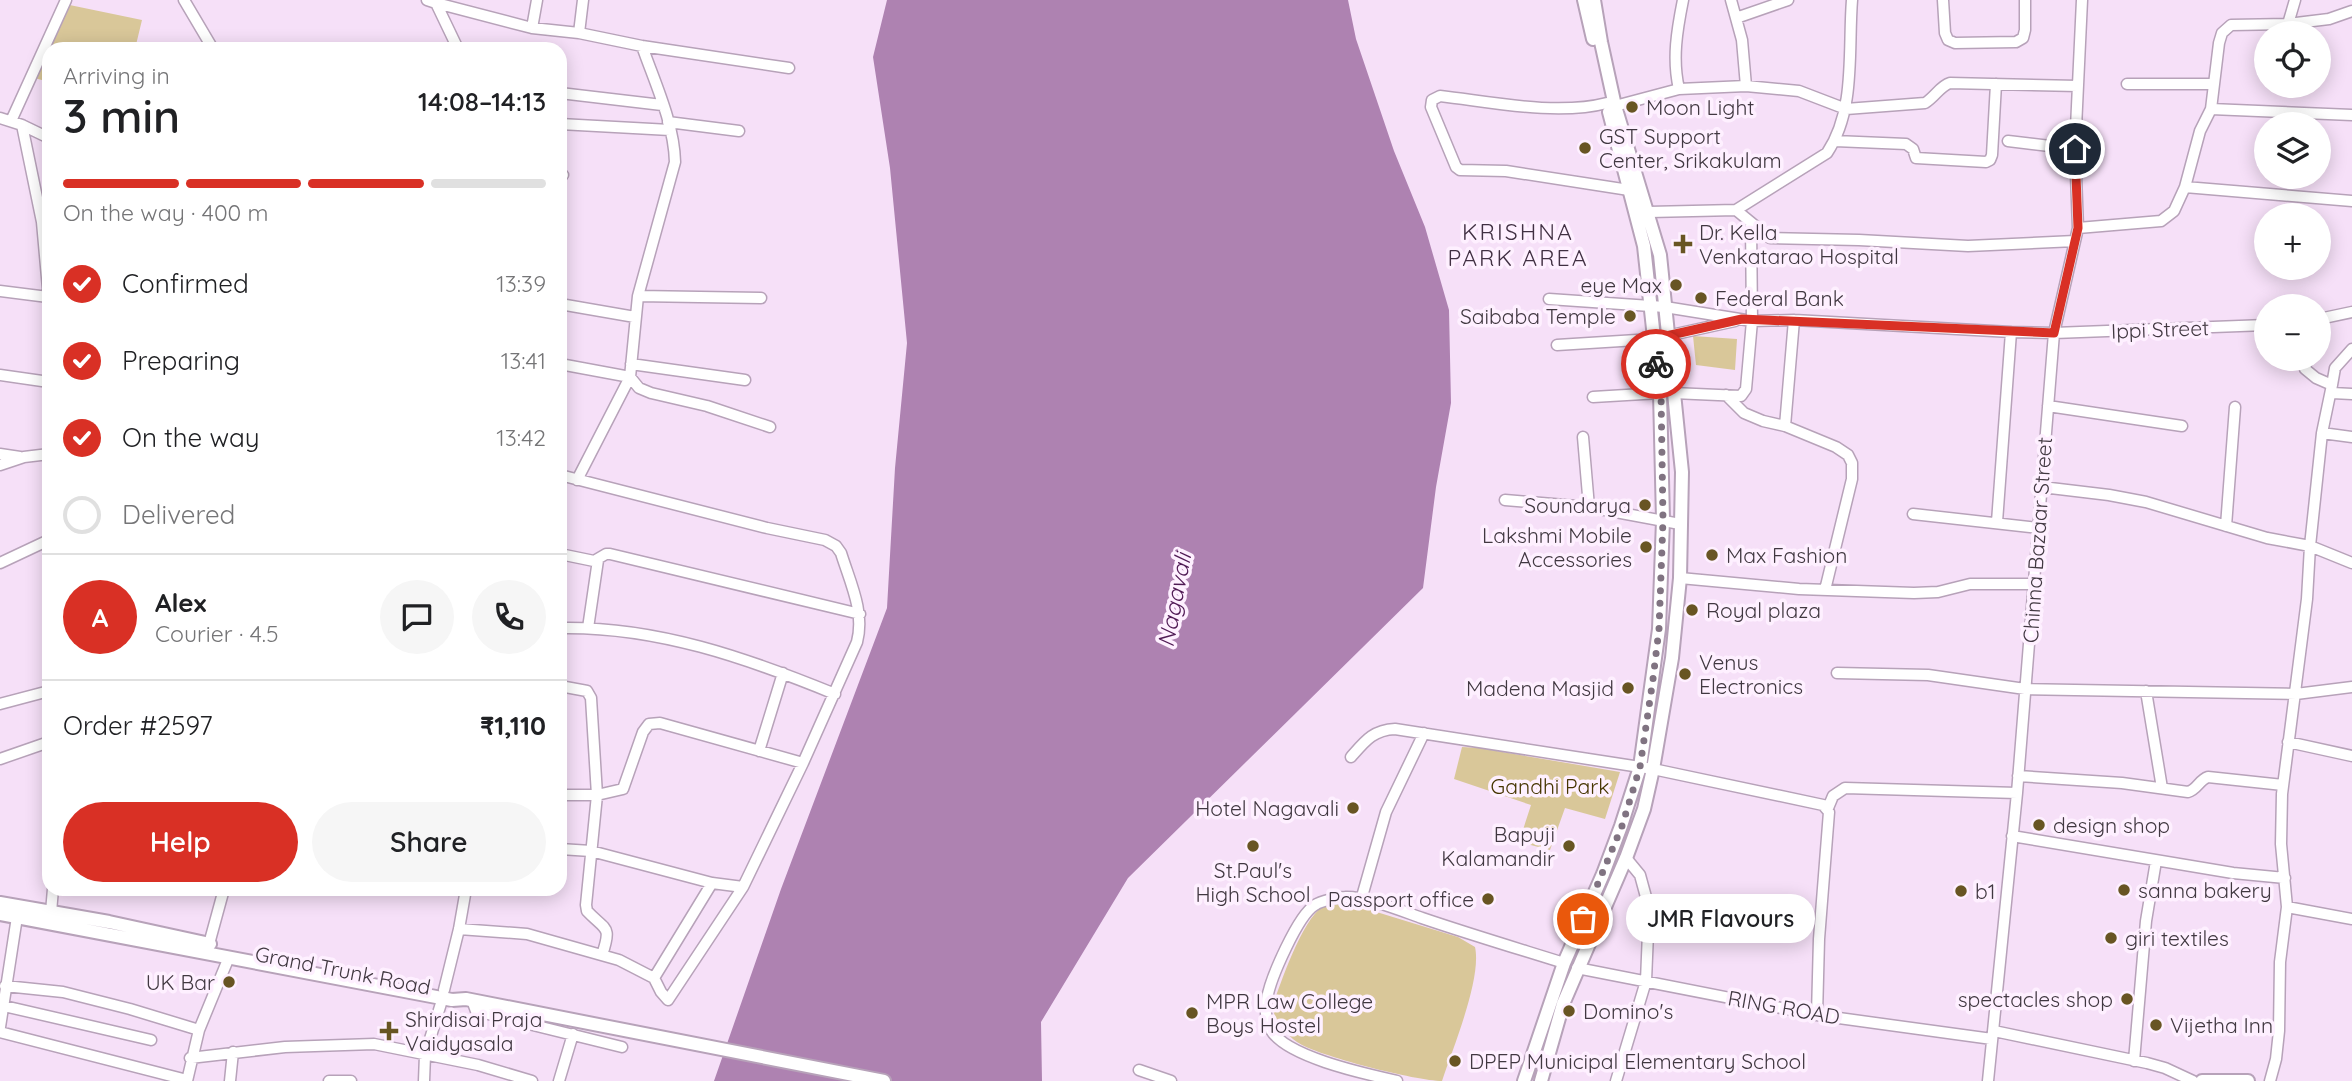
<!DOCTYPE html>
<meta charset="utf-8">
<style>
:root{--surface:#fff;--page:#f6f6f6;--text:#202124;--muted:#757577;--line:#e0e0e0;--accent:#d93025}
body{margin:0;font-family:Quicksand,sans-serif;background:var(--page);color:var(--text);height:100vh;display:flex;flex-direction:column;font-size:26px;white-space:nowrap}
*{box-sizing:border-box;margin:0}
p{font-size:23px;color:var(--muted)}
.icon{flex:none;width:38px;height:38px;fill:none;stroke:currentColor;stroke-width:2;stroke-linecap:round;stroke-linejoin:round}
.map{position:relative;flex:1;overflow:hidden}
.panel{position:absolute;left:42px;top:42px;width:525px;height:854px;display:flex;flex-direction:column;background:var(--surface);border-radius:21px;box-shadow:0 4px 18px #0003}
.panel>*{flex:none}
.fabs{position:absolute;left:2254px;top:21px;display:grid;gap:14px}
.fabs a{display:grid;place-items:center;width:77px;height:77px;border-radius:50%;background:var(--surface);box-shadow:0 4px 18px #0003;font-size:35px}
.pin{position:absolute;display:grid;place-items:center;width:60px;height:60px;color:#fff;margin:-30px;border:4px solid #fff;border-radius:50%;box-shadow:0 2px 7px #0007}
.courier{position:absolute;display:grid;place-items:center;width:70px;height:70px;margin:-35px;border:5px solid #d93025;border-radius:50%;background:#fff;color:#222;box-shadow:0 2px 9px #0007}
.bubble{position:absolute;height:49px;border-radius:24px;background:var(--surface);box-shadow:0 4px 18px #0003;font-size:23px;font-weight:600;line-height:49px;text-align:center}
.summary em{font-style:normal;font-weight:600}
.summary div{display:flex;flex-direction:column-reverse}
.summary{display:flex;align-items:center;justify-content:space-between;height:119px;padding:0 21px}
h1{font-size:46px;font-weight:600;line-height:52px}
.bar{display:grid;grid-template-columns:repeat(4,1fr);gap:10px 7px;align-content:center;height:84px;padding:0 21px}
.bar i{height:9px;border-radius:5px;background:var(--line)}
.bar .current{background:var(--accent)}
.bar p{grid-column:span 4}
.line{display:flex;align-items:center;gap:18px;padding:0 21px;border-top:2px solid var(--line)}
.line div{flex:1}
.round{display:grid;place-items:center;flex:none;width:74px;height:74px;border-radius:37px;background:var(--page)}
ol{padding:0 21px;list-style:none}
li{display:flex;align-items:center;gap:21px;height:77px}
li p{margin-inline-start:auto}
li .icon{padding:7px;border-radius:50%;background:var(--accent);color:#fff;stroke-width:4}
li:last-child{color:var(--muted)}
li i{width:38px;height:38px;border:4px solid var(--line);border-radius:50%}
.cta{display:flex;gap:14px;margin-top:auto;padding:14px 21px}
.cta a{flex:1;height:80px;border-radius:42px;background:var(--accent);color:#fff;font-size:28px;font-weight:600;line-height:80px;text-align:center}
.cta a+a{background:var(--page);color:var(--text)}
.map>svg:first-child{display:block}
</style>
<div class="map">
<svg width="2352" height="1081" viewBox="0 0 2352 1081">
<rect width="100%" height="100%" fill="#f6e0f8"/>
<path fill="#d9c799" d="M60,3L142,20L135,49H49V82L27,76Z
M1693,336L1737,339L1735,370L1696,365Z
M1462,747L1479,748L1620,772L1605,819L1565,808L1550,850L1519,842L1531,805L1454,779Z
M1344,902L1458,937L1475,947C1482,978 1453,1048 1442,1081C1417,1081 1317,1056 1297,1042C1284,1033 1277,1022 1272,1008C1280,984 1302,920 1323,906C1328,903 1337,903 1344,902Z"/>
<path fill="#ae82b1" d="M887,0H1348L1356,39L1394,151L1425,227L1449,310L1451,403L1436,487L1423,588L1128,878L1041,1022L1042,1081H714L781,889L887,608L895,468L907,343L890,168L873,57Z"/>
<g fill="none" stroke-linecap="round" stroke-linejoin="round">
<defs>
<path id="minor" d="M184,0L213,49
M427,0L436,3L458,49
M1943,0L1945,33L1948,40L1955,43L2016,42L2023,38L2025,30V0
M436,3L532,28L579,33L642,46L789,68
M1736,18L1788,0
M2288,24L2295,0
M532,28L537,0
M579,33L583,0
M2127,84H2214
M1746,86L1799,91L1846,109L1925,103C1935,97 1940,86 1950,83L2078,86
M1679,89C1672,59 1677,30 1683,0
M560,93L662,105
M1607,103C1557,116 1492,102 1440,96L1432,100L1431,107L1456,167L1460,170L1506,171L1629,190
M1615,106L1679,89L1746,86L1742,40L1731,0
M2211,109L2219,43L2222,33L2231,25L2288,24L2329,19L2352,11
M0,118L22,125L42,222L49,300
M11,121L66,0
M668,122L739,131
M560,124L670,130
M22,125L49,138
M1835,141L1906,144L1913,149L1916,158L1986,162L1990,160L1992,155L1996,84
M2008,141L2075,149
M560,175H563
M2185,187L2200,131L2211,109L2352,115
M1736,210L1770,238L1859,240L1968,246L2075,241
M1649,212L1736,210L1827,153C1856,110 1848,50 1852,0
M2078,228L2161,221L2174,211L2185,187L2352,201
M0,291L48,297
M638,296L761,298
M1549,299L1665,307L1752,321L1794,320L2011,332L2054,333L2266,325
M560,304L635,317
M2319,319L2352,312
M1557,345L1653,339L1735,321
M560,364L630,377L639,388L651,393L707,406L770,427
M631,364L745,380
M0,375L49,382
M2332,385L2335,368L2352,349
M1673,393L1741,396L1746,389L1752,321L1751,224
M2332,393L2352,394
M1726,395L1744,413L1763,421L1785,426L1836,447L1848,455L1852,463V479L1825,590
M1593,397L1660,393
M2048,406L2182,426
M1785,426L1794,320
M2322,433L2352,437
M1583,437L1589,507
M0,454L20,457
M0,465L24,457L49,454
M560,475L767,528L825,540L836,546L841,553C850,582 865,612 857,642L803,763L743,887
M577,480L630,377L638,296L675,162C674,123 655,83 642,46
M2042,487L2109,495L2146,502L2267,538L2310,546L2352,563
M1505,500L1589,507L1680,524
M1913,514L2039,528
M1997,522L2011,332
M2226,526L2235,407
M560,554L594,561L606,554H610L860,614
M0,563L49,540
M1680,578L1799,589L1914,593L1938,592L1970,584H2034
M560,628C656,626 747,658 835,694
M588,628L598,560
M1837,673L1928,675L2025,689L2296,694L2352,687
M560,686L587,691L591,698L597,795L586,905L587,911C606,931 612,925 602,955
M2146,691L2162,788
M0,704L49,691
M2288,742L2352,756
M759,751L783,673
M1351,757C1365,741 1373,730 1395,729L1653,769L1823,805L1829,812L1819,939L1817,1015
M0,759L49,742
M2018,776L2122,783L2188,792C2197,790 2199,780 2208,777L2283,785
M560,795H597L623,789L643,732L649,724L660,723L803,763
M1828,808L1833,796L1845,788L2017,793
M2012,836L2233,873L2285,878
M1361,900L1386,812L1424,733
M2287,907L2352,919
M51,912L53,889
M459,929L527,934L619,960L654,978L661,992L668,1000L743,887L712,883L591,851L560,849
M209,944L224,889
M1577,968L1817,1015L1992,1039
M654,978L712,883
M5,986L63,992L130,1009L199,1030
M444,990L459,929L466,889
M472,1000L476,1011L622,1047
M0,1005L151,1040
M0,1027L17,917
M1994,1031L2147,1063L2165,1068L2193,1081
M0,1032L187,1080
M190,1058L285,1047L374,1044L478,1065L532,1081
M2134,1061L2146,921L2156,861
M1139,1070L1171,1081
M187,1081L199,1030L229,957
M230,1081L233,1052
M329,1081H351
M424,1081L425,1055L443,997
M559,1081L573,1034
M1397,1081C1366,1074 1286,1057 1271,1030C1266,1021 1265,1009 1267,999C1270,979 1298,915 1315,905C1321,901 1338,897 1345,897C1365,896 1402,911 1422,918C1469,934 1516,948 1564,963
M1616,1081L1646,981L1649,908L1640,875L1626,858
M1988,1081L2017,793L2054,333L2078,228L2075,149L2082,0
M2270,1081L2276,1059L2279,1031L2280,962L2287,907L2281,844L2282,794L2307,599L2310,546L2322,433L2332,385L2316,378L2305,369L2307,359"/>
<path id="major" d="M1584,0L1593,39
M0,903L109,922L210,944
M0,914L452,1000L466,999L884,1081
M1524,1081L1564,963L1603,874L1621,826L1640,767L1659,629L1663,520L1660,393L1644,246L1609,112
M1541,1081L1563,1004L1626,858L1644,809L1653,769L1672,658L1680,578L1682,472L1660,255L1615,106L1601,42L1594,0
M2202,1081H2248"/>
</defs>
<use href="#minor" stroke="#b7a2b9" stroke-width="13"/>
<use href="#major" stroke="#b7a2b9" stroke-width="16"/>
<use href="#minor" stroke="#fff" stroke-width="10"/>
<use href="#major" stroke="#fff" stroke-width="12"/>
</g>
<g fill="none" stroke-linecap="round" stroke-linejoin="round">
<path stroke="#807381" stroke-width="7" stroke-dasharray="0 12.6" d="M1583,919L1622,826L1640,767L1653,679L1659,629L1663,520L1661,393L1656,364"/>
<path stroke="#d93025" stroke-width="9" d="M1656,364L1653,339L1742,319L2054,333L2078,228L2075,149"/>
</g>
<g fill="#685523" stroke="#fef0ff" stroke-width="2.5">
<circle cx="1632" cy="107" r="7"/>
<circle cx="1585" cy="148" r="7"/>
<path d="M1679.5 233.5h7v7h7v7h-7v7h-7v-7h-7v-7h7z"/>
<circle cx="1676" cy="285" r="7"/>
<circle cx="1701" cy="298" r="7"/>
<circle cx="1630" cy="316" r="7"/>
<circle cx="1645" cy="505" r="7"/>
<circle cx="1646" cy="547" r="7"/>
<circle cx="1712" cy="555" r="7"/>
<circle cx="1692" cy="610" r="7"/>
<circle cx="1685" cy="674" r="7"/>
<circle cx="1628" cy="688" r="7"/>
<circle cx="1353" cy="808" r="7"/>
<circle cx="2039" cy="825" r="7"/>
<circle cx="1253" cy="846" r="7"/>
<circle cx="1569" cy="846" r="7"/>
<circle cx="2124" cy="890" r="7"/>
<circle cx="1961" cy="891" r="7"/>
<circle cx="1488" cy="899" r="7"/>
<circle cx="2111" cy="938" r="7"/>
<circle cx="229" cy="982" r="7"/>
<circle cx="2127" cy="999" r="7"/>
<circle cx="1569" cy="1011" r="7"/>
<circle cx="1192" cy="1013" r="7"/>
<circle cx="2156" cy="1025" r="7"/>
<path d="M385.5 1020.5h7v7h7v7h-7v7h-7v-7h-7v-7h7z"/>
<circle cx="1455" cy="1061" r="7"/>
</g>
<g text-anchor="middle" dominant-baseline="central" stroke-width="7" stroke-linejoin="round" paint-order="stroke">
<g font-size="21" fill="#413841" stroke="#fef0ff" text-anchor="start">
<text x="1646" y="107">Moon Light</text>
<text x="1599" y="136">GST Support<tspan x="1599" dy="24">Center, Srikakulam</tspan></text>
<text x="1699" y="232">Dr. Kella<tspan x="1699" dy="24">Venkatarao Hospital</tspan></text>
<text x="1662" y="285" text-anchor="end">eye Max</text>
<text x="1715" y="298">Federal Bank</text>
<text x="1616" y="316" text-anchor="end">Saibaba Temple</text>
<text x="1631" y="505" text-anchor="end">Soundarya</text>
<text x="1632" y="535" text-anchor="end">Lakshmi Mobile<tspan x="1632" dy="24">Accessories</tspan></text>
<text x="1726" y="555">Max Fashion</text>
<text x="1706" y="610">Royal plaza</text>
<text x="1699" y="662">Venus<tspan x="1699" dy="24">Electronics</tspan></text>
<text x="1614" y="688" text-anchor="end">Madena Masjid</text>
<text x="1339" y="808" text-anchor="end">Hotel Nagavali</text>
<text x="2053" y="825">design shop</text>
<text x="1555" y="834" text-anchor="end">Bapuji<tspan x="1555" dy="24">Kalamandir</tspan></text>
<text x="1253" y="870" text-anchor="middle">St.Paul's<tspan x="1253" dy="24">High School</tspan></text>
<text x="2138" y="890">sanna bakery</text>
<text x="1975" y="891">b1</text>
<text x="1474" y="899" text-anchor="end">Passport office</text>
<text x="2125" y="938">giri textiles</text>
<text x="215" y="982" text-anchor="end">UK Bar</text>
<text x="2113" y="999" text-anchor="end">spectacles shop</text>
<text x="1206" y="1001">MPR Law College<tspan x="1206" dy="24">Boys Hostel</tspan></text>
<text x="1583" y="1011">Domino's</text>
<text x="405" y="1019">Shirdisai Praja<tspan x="405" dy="24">Vaidyasala</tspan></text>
<text x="2170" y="1025">Vijetha Inn</text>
<text x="1469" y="1061">DPEP Municipal Elementary School</text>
</g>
<g font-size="21" fill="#413841" stroke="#fef0ff">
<text transform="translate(2160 329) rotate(-2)">Ippi Street</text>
<text transform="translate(2037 540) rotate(-86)">Chinna Bazaar Street</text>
<text transform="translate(343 970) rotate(11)">Grand Trunk Road</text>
<text transform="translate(1784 1007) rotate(10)">RING ROAD</text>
</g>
<g font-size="21" fill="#453400" stroke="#fef0ff">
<text x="1550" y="786">Gandhi Park</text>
</g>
<g font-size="23" letter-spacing="2" fill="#413043" stroke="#fef0ff">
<text x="1518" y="231">KRISHNA<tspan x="1518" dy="26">PARK AREA</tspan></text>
</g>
<g font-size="23" font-style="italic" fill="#4f1954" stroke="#fef0ff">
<text transform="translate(1174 600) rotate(-79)">Nagavali</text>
</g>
</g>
</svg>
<div class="fabs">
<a><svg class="icon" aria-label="locate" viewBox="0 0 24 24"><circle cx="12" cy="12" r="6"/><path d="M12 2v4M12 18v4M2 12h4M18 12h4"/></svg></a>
<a><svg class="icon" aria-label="layers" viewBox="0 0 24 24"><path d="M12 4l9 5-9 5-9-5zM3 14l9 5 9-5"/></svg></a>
<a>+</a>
<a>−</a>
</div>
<div class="pin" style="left:1583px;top:919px;background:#ea580c"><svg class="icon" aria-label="bag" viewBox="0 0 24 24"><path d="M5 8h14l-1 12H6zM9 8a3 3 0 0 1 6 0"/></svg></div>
<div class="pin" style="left:2075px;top:149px;background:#1f2937"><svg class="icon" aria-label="home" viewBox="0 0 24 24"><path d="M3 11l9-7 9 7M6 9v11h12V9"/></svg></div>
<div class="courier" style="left:1656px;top:364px"><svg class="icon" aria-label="bike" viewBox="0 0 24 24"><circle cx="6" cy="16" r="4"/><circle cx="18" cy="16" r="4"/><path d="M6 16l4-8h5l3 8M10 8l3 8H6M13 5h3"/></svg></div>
<div class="bubble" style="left:1626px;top:894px;width:189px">JMR Flavours</div>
<section class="panel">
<div class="summary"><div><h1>3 min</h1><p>Arriving in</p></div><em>14:08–14:13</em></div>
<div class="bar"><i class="current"></i><i class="current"></i><i class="current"></i><i></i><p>On the way · 400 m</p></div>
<ol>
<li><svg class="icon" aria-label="check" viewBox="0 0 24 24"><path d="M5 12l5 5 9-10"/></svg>Confirmed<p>13:39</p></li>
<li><svg class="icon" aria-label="check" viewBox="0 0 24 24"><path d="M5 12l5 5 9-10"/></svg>Preparing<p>13:41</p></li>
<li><svg class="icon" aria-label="check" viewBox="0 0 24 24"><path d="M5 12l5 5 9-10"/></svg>On the way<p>13:42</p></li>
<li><i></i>Delivered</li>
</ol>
<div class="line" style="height:126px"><b class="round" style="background:var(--accent);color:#fff">A</b><div><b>Alex</b><p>Courier · 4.5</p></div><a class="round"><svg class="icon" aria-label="chat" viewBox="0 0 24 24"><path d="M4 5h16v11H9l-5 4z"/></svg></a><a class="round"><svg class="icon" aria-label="phone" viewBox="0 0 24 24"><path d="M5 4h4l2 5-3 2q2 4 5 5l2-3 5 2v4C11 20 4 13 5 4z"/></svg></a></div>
<div class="line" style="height:91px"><div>Order #2597</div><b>₹1,110</b></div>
<div class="cta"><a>Help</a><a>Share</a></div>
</section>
</div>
